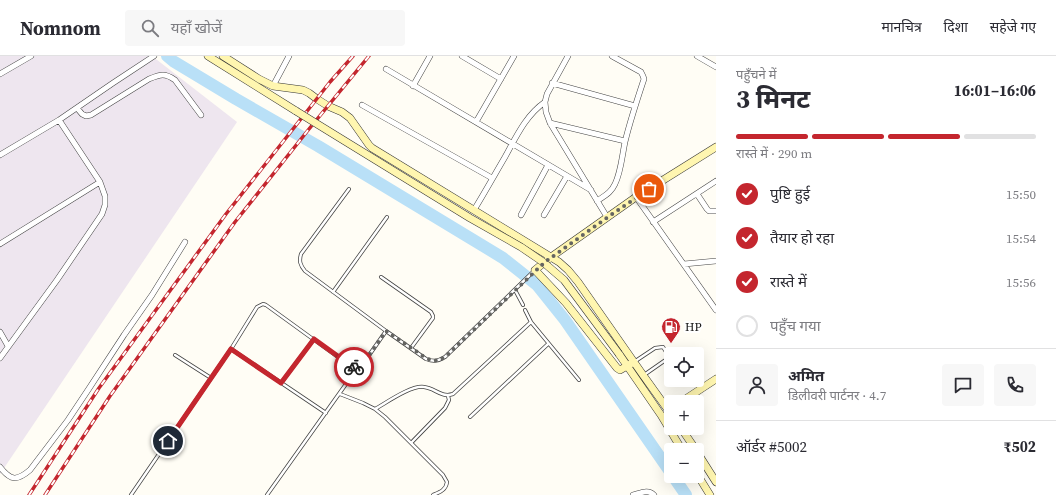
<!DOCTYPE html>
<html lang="hi">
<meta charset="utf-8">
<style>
:root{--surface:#fff;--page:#f7f7f7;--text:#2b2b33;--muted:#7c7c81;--line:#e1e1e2;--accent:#c4262e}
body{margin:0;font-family:"Source Serif 4","Noto Sans Devanagari",serif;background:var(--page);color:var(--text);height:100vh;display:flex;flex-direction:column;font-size:15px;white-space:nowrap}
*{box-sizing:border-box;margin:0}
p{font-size:13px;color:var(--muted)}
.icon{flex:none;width:22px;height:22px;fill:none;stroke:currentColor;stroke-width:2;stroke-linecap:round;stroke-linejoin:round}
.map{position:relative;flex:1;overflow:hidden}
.panel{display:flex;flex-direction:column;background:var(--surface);width:340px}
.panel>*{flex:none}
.fabs{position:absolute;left:664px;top:291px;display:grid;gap:8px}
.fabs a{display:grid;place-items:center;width:40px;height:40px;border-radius:4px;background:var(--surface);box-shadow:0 4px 16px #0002;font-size:20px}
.pin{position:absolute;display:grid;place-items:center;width:34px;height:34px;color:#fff;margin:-17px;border:2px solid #fff;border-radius:50%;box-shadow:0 1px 4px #0007}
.courier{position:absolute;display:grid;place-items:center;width:40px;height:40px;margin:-20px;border:3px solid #c4262e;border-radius:50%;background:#fff;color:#222;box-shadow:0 1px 5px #0007}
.summary em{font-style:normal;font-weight:700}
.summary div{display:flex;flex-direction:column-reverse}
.summary{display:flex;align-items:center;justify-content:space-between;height:68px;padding:0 20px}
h1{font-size:26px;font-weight:700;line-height:30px}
.bar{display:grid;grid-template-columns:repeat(4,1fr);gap:6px 4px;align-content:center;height:48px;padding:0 20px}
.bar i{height:5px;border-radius:3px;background:var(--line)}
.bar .on{background:var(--accent)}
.bar p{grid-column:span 4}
.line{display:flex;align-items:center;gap:10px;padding:0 20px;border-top:1px solid var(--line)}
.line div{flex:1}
.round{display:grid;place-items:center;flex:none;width:42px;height:42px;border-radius:4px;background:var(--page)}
ol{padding:0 20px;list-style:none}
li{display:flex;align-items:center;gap:12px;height:44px}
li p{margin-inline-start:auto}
li .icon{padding:4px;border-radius:50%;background:var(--accent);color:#fff;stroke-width:4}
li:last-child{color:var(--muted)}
li i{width:22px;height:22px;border:2px solid var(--line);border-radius:50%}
header{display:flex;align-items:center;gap:24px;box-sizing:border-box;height:56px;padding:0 20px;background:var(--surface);border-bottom:1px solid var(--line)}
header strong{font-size:19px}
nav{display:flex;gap:22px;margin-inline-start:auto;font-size:14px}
.search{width:280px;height:36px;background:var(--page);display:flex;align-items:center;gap:10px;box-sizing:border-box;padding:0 14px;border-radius:4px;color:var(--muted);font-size:15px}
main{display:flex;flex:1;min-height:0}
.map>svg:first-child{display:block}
</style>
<header>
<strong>Nomnom</strong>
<div class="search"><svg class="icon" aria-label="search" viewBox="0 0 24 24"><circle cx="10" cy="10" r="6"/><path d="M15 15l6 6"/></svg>यहाँ खोजें</div>
<nav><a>मानचित्र</a><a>दिशा</a><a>सहेजे गए</a></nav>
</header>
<main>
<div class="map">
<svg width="716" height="439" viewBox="0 0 716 439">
<rect width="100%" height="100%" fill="#fffdf5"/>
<path fill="#eee6ef" d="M0,0H152L237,66L0,418Z"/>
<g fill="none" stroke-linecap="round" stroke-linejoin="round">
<path stroke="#b9e0f7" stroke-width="12" d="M167,0L173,5L236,43L318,90L503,202L537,229L565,264L671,417
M673,420L686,439"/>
<defs>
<path id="lane" d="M349,133L301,198C299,205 300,209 305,215L386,275L426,303C434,306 438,305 445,301L535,214
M381,221L431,256L433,260V262L411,292
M515,234L523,249
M333,236L387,161
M525,254L531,266L579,324
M231,293L326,357
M175,299L211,322
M634,306L655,292L663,291L668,299L667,303L644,319
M350,311H357L365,305L386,275
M281,327L314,283
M340,338L363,347L375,353L385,361L443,419L447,426C446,434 440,436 433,439
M375,353C386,347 411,329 424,331C435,332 441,342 453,338L531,266
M470,361L548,288
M411,387L445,352L449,344L448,340
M131,439L231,293L257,251L263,248L266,249L346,307C351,311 352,315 351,321L267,439"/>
<path id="street" d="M462,0L501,23
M697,0L716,11
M386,13L591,134
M0,18L31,0
M552,27L635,50
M273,30L289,0
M413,30L430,0
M545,46L546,56L550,67L607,161
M362,49L492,122
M77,52L82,58L86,60L91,59L149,23C161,18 165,17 175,24L201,59
M476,66L514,0
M550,67L625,85
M0,99L59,64L113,27L154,0
M697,138L707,153L709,155H716
M636,141L716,254
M597,145C604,140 611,137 615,128C621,116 622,100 625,86C630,65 637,44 644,23L643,20L641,16L612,0
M474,154C485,136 495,118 505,101C516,81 526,59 545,46L547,38L568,0
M521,159L548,109
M544,159L567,120
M653,166L716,125
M0,188L100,126
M684,208L716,205
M0,276L8,290
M0,302L57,224L102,158L105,149V140L100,126L59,64
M0,411C11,425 17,425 30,414L68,364L90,331L124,279L152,239L185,186
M633,439C641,437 648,433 654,439"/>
<path id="secondary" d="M208,0L296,55
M223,0L259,23L273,30L303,34L309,37L317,43L328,50L342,56L350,62L369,89L372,92L559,206L568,214L578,226L643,319L671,358
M619,298L661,359L682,394
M634,306L620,314L617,312L566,247L535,214L551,201L636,141L716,91
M681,346L716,323
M681,372L696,394
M697,396L716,426
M697,418L710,439"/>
</defs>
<use href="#lane" stroke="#444" stroke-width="4"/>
<use href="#street" stroke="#444" stroke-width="6"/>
<use href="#secondary" stroke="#333" stroke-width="8"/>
<use href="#lane" stroke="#fff" stroke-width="2.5"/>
<use href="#street" stroke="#fff" stroke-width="5"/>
<use href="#secondary" stroke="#fff6b0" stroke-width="7"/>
<defs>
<path id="rail" d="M29,439L99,332L226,158L330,26L353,0
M45,439L110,340L235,166L309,73L369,0"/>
</defs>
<use href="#rail" stroke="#c4262e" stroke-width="3.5"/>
<use href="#rail" stroke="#fff" stroke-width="2" stroke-dasharray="6" stroke-linecap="butt"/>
<defs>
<path id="secondary-bridge" d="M296,55L470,162L521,191L543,206L564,224L619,298"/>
</defs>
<use href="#secondary-bridge" stroke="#333" stroke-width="8" stroke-linecap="butt"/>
<use href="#secondary-bridge" stroke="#fff6b0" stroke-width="7"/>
</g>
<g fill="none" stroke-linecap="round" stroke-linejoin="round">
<path stroke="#646461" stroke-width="4" stroke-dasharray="0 7.2" d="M354,311L361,309L365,305L386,275L426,302C434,306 438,305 445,301L545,206L608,161L649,133"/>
<path stroke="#c4262e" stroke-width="5" d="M168,385L231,293L281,327L314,283L346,306L350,311H354"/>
</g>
<defs>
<symbol id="fuel-pin" viewBox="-11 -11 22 30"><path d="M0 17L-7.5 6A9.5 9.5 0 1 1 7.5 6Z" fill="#c4262e" stroke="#fff"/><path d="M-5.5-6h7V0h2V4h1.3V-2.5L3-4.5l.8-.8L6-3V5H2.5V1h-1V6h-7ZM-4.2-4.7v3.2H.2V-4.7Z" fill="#fff"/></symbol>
</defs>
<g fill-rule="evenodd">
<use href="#fuel-pin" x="660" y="260" width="22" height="30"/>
</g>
<g text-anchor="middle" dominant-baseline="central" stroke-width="4" stroke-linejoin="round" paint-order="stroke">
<g font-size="12" fill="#111" stroke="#fff" text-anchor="start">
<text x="685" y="271">HP</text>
</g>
</g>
</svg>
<div class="fabs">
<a><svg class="icon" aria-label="locate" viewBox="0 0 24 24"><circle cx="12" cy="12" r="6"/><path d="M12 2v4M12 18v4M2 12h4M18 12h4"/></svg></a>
<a>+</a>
<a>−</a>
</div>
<div class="pin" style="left:649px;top:133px;background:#ea580c"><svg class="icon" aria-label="bag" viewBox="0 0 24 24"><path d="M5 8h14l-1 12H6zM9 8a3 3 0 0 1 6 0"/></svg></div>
<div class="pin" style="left:168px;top:385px;background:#1f2937"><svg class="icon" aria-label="home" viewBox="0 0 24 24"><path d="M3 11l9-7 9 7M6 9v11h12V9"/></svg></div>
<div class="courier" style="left:354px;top:311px"><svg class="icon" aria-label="bike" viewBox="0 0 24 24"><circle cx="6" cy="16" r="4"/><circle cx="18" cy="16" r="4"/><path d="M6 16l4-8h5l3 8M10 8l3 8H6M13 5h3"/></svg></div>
</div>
<section class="panel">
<div class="summary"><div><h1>3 मिनट</h1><p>पहुँचने में</p></div><em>16:01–16:06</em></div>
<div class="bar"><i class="on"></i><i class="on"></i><i class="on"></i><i></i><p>रास्ते में · 290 m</p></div>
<ol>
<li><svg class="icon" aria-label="check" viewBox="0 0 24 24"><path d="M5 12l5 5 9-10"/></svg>पुष्टि हुई<p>15:50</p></li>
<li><svg class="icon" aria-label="check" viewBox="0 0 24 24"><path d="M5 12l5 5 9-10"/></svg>तैयार हो रहा<p>15:54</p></li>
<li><svg class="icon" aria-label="check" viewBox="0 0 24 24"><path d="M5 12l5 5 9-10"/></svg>रास्ते में<p>15:56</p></li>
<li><i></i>पहुँच गया</li>
</ol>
<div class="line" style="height:72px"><a class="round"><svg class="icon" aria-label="person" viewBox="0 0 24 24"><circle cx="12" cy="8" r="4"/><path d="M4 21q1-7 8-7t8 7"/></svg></a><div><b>अमित</b><p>डिलीवरी पार्टनर · 4.7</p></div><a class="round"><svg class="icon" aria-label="chat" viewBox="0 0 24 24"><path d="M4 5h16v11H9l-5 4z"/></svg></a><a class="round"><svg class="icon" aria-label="phone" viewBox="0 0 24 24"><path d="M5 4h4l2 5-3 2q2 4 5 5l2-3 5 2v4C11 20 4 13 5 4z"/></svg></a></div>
<div class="line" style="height:52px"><div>ऑर्डर #5002</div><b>₹502</b></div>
</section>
</main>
